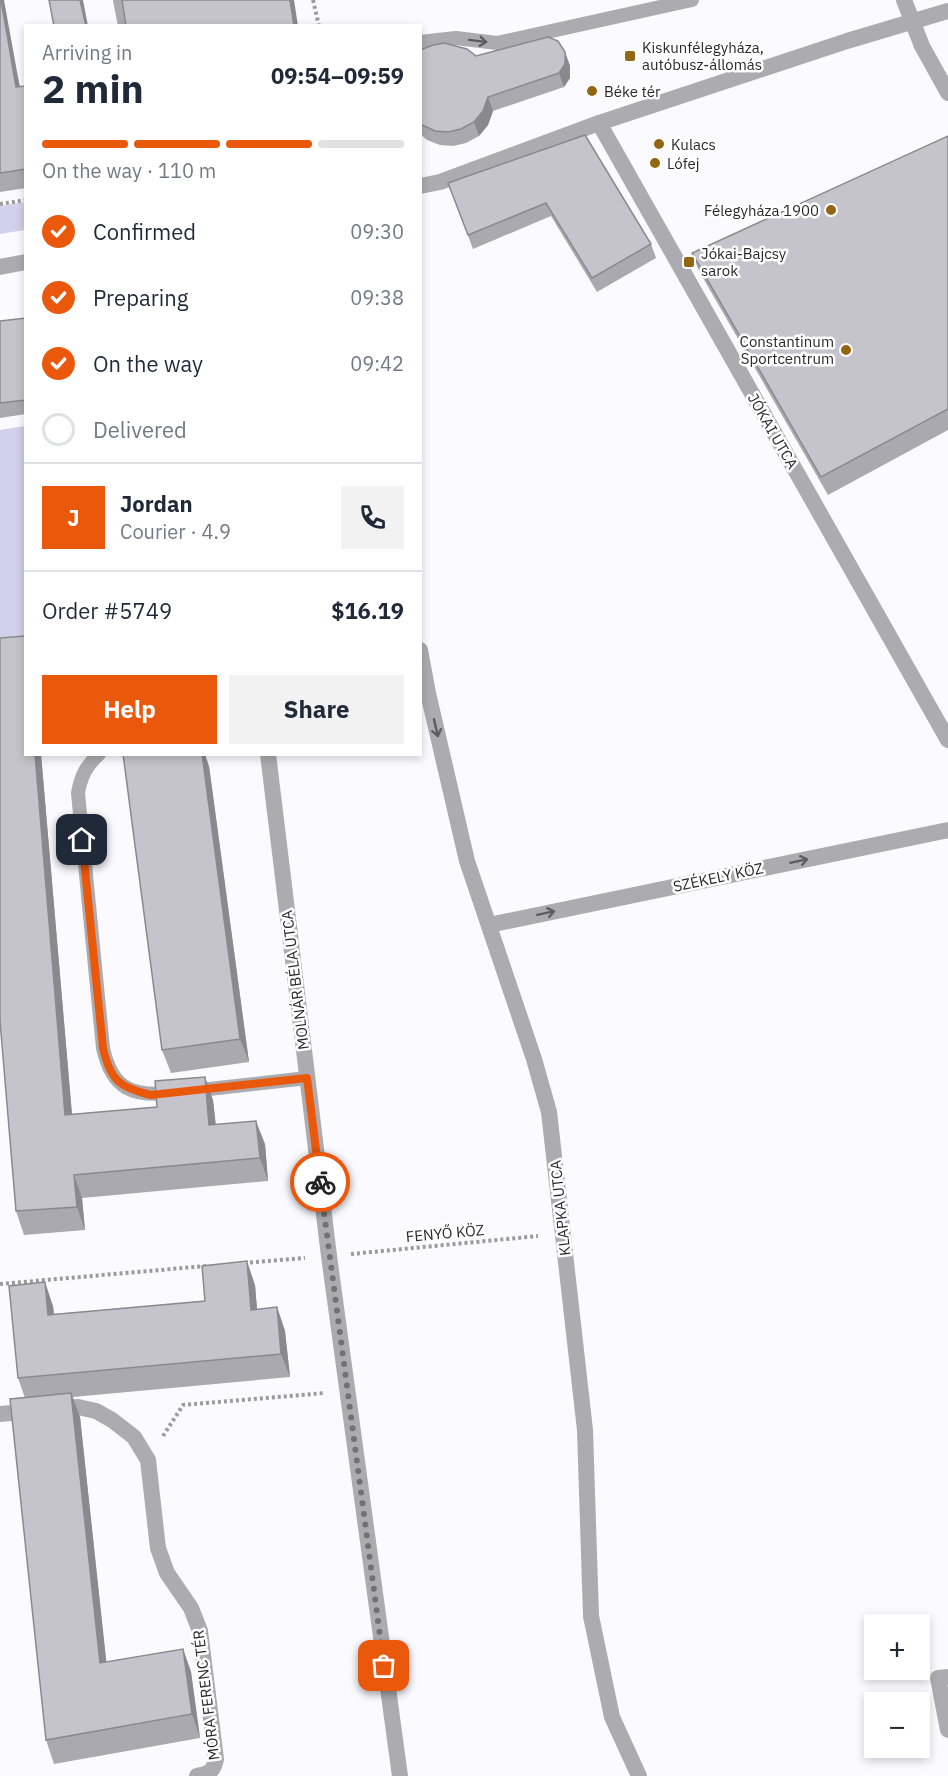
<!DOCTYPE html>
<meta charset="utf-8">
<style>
:root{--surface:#fff;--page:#f2f2f3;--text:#1f2937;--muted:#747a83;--line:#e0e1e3;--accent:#ea580c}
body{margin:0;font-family:"IBM Plex Sans",sans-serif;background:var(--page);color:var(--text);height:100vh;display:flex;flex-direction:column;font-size:22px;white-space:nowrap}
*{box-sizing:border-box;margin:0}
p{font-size:20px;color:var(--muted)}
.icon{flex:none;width:33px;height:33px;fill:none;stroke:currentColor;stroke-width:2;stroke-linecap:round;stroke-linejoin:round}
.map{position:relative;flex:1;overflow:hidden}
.panel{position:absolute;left:24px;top:24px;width:398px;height:732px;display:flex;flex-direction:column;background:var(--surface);border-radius:0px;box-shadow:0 3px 9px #0003}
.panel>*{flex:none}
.tools{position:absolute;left:864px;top:1614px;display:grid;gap:12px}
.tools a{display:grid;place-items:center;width:66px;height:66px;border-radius:0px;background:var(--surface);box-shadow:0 3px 9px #0003;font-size:30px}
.pin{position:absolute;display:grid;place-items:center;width:51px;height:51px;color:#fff;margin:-26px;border-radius:12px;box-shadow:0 3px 9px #0006}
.courier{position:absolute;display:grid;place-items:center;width:60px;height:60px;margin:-30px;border:4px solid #ea580c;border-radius:50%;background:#fff;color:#222;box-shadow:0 2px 8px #0007}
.head em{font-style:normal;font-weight:700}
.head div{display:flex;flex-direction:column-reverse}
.head{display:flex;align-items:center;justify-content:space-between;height:102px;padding:0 18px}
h1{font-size:39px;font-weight:700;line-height:45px}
.bar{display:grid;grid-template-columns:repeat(4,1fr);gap:9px 6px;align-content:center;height:72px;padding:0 18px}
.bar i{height:8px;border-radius:4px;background:var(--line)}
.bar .active{background:var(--accent)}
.bar p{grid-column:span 4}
.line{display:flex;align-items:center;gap:15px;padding:0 18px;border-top:2px solid var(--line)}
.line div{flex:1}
.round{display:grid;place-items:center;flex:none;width:63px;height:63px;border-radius:0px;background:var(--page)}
ol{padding:0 18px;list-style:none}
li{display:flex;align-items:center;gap:18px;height:66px}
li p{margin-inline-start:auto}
li .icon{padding:6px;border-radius:50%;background:var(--accent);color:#fff;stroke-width:4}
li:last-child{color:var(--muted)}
li i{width:33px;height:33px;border:3px solid var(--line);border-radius:50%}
.primary-button{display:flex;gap:12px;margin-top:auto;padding:12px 18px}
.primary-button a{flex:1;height:69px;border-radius:0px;background:var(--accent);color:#fff;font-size:24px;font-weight:700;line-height:69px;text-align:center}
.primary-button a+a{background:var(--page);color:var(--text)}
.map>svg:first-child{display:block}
</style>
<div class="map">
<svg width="948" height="1776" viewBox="0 0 948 1776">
<rect width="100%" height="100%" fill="#fafaff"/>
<path fill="#d2d1eb" d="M25,202V230L0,234V206Z
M25,426V643L0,645V430Z"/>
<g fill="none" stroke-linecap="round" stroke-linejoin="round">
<path stroke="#9b9b9e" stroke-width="4" stroke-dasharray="3 3" stroke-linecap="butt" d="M313,0L319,26
M0,204L26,200
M351,1254L538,1236
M244,1263L305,1258
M0,1284L206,1266
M163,1436L183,1405L324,1393"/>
<path stroke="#acabaf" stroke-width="14" d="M120,0L125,26
M420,42L456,38L497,43L692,0
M99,754C86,766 81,776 78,793L103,1048C112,1089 132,1097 172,1093
M191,1091L307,1078"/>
<path stroke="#acabaf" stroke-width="16" d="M904,0L922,46L948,93
M599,123L948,740
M420,650L428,693L467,861L534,1059L549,1112L585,1430L591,1616L612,1717L639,1776
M268,754L329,1256L400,1776
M489,925L948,830
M0,1414L78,1407L96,1411L112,1420L134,1437L148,1460L158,1548L167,1573L191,1608L200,1631L216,1759C214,1771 209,1774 197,1776
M948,1677L938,1678L948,1730"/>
<path stroke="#acabaf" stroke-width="16" d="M420,186L440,182L599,123L847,41L948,11
M0,267L26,262"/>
</g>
<path fill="#a9a9af" d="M0,0L20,87L26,86V188L0,192Z
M420,51L476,56L565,52L570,66V78L564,87L493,111L488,125L479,136L466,143L453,146L440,145L427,140L420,134Z
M585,135L651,244L656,258L597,292L551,216L473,249L448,183Z
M948,136V430L828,495L699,271L692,253Z
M26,318V414L0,418V321Z
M26,754H41L72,1114L157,1107L213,1100L216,1125L265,1144L268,1181L82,1198L85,1230L24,1235L16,1211Z
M209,766L249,1062L171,1073L162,1050Z
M255,1285L257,1309L277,1307L285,1331L290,1377L73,1397L80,1417L106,1662L183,1649L191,1672L200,1738L54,1764L46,1740L25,1398L18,1378L53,1306L54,1314L205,1301Z"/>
<path fill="#8a898f" d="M1,0H4L23,105L16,87Z
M80,0H83L88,26H86Z
M290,0H294L298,26H294Z
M565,52L570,66V78L564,87L559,73Z
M488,97L493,111L488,125L479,136L474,122Z
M35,754H41L74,1138L65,1115Z
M202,754H205L209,766L249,1062L240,1039Z
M205,1077L213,1100L218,1149L209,1125Z
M256,1121L265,1144L268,1181L260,1158Z
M74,1175L82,1198L85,1230L77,1207Z
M247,1261L255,1285L259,1333L251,1310Z
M45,1282L53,1306L56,1338L48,1315Z
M277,1307L285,1331L290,1377L281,1354Z
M71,1393L80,1417L109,1686L100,1663Z
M183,1649L191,1672L200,1738L192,1714Z"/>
<path fill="#c5c4cc" stroke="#8a898f" stroke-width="1.5" d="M0,0H1L16,87L26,86V169L0,173Z
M49,0H80L86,26H54Z
M122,0H290L294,26H126Z
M548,37L558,41L565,52V64L559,73L488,97L483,111L474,122L461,129L448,132L435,131L420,124V50L433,45L444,43L467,49L476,56Z
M585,135L651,244L592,278L546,203L468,235L448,183Z
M948,136V409L821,477L692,253Z
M26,318V400L0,403V321Z
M25,636L26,754H35L65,1115L157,1107L155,1081L205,1077L209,1125L256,1121L260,1158L74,1175L77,1207L16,1211L0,1021V638Z
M123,754H202L240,1039L162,1050Z
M247,1261L251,1310L277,1307L281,1354L18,1378L9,1286L45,1282L48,1315L205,1301L202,1266Z
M71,1393L100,1663L183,1649L192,1714L46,1740L10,1399Z"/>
<defs><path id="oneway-shaft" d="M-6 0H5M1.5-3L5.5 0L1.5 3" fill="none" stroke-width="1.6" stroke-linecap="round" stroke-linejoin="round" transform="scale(1.5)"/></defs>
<g stroke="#5d5d60">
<use href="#oneway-shaft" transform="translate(478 41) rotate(7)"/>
<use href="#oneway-shaft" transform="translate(436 728) rotate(77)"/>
<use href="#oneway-shaft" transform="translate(799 861) rotate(-12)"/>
<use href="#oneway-shaft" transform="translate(546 913) rotate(-12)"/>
</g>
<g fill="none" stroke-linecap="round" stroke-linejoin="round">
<path stroke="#727275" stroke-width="6" stroke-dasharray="0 10.8" d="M320,1182L384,1666"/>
<path stroke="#ea580c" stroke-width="8" d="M82,840L103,1048C110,1080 120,1088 151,1095L307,1078L320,1182"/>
</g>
<g fill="#936712" stroke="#fff" stroke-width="2">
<rect x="624" y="50" width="12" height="12" rx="3"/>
<circle cx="592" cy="91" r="6"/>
<circle cx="659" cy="144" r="6"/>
<circle cx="655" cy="163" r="6"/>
<circle cx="831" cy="210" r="6"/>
<rect x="683" y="256" width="12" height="12" rx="3"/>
<circle cx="846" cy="350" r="6"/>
</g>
<g text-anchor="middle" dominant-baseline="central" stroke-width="5" stroke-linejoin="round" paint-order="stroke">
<g font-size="15" fill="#29292b" stroke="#fff" text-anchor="start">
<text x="642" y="47">Kiskunfélegyháza,<tspan x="642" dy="17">autóbusz-állomás</tspan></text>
<text x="604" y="91">Béke tér</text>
<text x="671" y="144">Kulacs</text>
<text x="667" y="163">Lófej</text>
<text x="819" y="210" text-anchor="end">Félegyháza 1900</text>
<text x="701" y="253">Jókai-Bajcsy<tspan x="701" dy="17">sarok</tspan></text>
<text x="834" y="341" text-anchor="end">Constantinum<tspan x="834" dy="17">Sportcentrum</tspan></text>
</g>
<g font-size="15" fill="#29292b" stroke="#fff">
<text transform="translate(773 431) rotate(60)">JÓKAI UTCA</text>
<text transform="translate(718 877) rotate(-12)">SZÉKELY KÖZ</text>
<text transform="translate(295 980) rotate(-97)">MOLNÁR BÉLA UTCA</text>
<text transform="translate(560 1208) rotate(-96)">KLAPKA UTCA</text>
<text transform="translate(445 1233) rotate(-5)">FENYŐ KÖZ</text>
<text transform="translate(206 1695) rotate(-97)">MÓRA FERENC TÉR</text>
</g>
</g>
</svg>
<div class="tools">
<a>+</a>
<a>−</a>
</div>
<div class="pin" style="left:384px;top:1666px;background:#ea580c"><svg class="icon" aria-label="bag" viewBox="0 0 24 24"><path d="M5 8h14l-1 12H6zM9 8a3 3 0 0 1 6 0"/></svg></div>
<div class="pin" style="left:82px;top:840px;background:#1f2937"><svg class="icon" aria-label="home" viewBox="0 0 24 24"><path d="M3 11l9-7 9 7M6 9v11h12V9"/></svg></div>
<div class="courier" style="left:320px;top:1182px"><svg class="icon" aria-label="bike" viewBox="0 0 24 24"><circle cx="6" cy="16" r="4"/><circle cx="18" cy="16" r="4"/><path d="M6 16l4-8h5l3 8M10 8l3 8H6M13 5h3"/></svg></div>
<section class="panel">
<div class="head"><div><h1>2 min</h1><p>Arriving in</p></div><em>09:54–09:59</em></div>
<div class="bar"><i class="active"></i><i class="active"></i><i class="active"></i><i></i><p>On the way · 110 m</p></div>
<ol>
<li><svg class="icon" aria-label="check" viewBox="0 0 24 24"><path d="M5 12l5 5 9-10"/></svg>Confirmed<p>09:30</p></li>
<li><svg class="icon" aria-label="check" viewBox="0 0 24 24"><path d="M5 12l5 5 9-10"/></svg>Preparing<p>09:38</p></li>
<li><svg class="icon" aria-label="check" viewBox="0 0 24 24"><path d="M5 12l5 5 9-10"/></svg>On the way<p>09:42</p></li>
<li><i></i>Delivered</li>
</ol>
<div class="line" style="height:108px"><b class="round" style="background:var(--accent);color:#fff">J</b><div><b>Jordan</b><p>Courier · 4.9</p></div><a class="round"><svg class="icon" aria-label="phone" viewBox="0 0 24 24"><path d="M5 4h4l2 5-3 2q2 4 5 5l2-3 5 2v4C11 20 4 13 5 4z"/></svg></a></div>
<div class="line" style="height:78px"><div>Order #5749</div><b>$16.19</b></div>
<div class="primary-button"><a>Help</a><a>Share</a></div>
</section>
</div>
